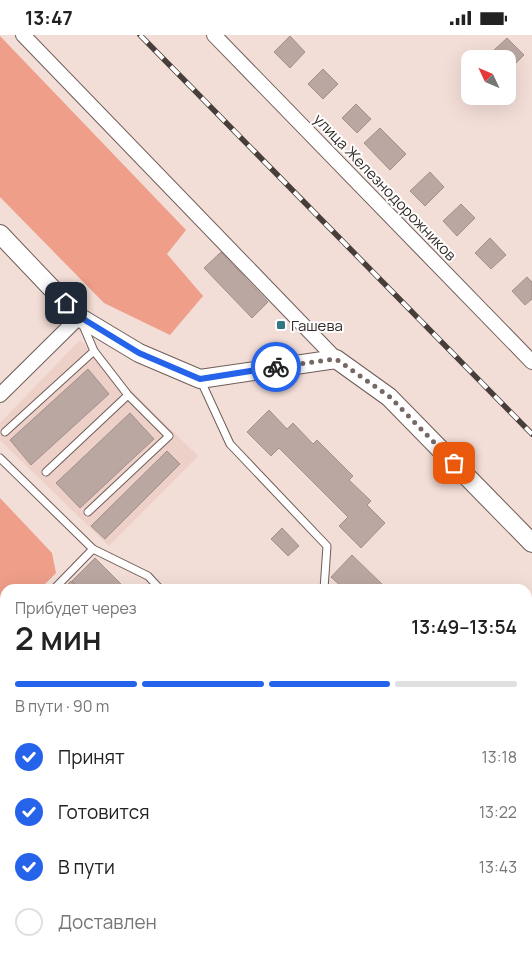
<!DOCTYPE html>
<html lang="ru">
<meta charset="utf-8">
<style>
:root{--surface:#fff;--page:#f2f2f2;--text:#222;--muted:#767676;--line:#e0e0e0;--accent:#2563eb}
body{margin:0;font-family:Manrope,sans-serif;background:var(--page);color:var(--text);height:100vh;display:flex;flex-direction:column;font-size:19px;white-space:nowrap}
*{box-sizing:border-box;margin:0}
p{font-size:16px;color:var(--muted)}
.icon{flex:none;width:28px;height:28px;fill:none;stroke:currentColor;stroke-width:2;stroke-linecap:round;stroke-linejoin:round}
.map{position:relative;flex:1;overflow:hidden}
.side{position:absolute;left:0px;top:549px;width:532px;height:376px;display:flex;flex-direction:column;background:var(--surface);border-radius:15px 15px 0 0;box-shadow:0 5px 20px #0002}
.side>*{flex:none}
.needle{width:32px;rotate:314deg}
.fabs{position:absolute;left:461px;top:15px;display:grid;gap:10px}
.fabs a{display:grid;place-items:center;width:55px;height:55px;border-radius:10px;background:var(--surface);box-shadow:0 5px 20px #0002;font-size:25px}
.pin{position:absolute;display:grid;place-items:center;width:42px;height:42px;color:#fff;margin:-21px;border-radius:10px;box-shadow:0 2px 8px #0006}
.courier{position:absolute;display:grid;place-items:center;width:50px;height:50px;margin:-25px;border:4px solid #2563eb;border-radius:50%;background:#fff;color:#222;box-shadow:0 1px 6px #0007}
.summary em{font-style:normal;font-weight:600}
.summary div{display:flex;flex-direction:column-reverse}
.summary{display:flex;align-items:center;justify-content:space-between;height:85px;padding:0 15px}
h1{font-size:32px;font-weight:600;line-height:38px}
.bar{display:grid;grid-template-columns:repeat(4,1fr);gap:8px 5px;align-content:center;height:60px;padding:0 15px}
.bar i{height:6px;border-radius:4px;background:var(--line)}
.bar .selected{background:var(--accent)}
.bar p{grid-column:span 4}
ol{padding:0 15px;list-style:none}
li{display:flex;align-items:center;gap:15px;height:55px}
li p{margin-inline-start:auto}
li .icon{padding:5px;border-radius:50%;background:var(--accent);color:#fff;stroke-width:4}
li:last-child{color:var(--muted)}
li i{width:28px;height:28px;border:2px solid var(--line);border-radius:50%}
.status{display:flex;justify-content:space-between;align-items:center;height:35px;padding:0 25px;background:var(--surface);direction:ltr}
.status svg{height:14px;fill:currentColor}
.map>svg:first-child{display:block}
</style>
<div class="status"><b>13:47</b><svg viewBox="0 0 49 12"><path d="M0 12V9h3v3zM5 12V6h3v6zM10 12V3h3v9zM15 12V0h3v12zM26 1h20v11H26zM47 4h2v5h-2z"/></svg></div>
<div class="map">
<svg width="532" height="924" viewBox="0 0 532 924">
<rect width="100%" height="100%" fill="#f3ddd7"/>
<path fill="#edd0c8" d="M80,305L198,421L109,511L0,405V388Z"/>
<path fill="#ee9e89" d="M0,1L186,195L167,219L203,261L170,300L104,268L0,162Z
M0,463L52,518L56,538L40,554H5V589L0,594Z"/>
<path fill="#bba7a1" stroke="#a4908b" d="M290,1L305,17L290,33L274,17Z
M507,3L524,20L509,35L508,33V24H499L492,17Z
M323,34L338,49L323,64L308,49Z
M356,69L371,84L357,98L342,83Z
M380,93L406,119L390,135L364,108Z
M430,137L444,152L425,171L410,156Z
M461,169L475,183L457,201L443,186Z
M490,203L506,220L491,234L475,218Z
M221,217L268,267L252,283L204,233Z
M527,242L532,247V264L525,270L512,256Z
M88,334L109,359L31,430L10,405Z
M269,375L287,394L293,388L313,409L317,405L353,441L349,445L371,466L367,470L385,488L361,513L339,491L348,482L279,413L271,421L247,397Z
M130,378L154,404L80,473L56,448Z
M167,416L180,429L105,504L91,491Z
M282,493L299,511L288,521L271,504Z
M352,520L387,554H344L331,542Z
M95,523L121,549L115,554H79L72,546Z
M71,546L79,554H63Z
M5,614V660L0,665V619Z
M528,614L532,618V663L528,658Z
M0,759L5,764V808L0,803Z
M58,920H100L96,924H55Z"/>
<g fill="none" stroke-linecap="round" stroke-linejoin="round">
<defs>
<path id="service" d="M82,288L94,316L128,360L169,401L88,477
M200,344L230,409L327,511L324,554
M5,397L94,316
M0,423L93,514L148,541L160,554
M46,437L128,360
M54,554L93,514
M0,608L5,603
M528,695L532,699
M0,721L5,725
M528,829L532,828
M0,831L5,836
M149,920L152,924
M29,924L33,920"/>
<path id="minor" d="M23,0L336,324
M214,0L532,327
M0,360L79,282"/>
<path id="tertiary" d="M0,199L79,282L139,318L200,344L336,324L389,362L532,508"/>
</defs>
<use href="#service" stroke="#6f5d58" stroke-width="9"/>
<use href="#minor" stroke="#6f5d58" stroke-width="16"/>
<use href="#tertiary" stroke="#6f5d58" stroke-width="20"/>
<use href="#service" stroke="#fff" stroke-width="7"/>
<use href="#minor" stroke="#fff" stroke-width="14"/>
<use href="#tertiary" stroke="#fff" stroke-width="18"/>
<defs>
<path id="rail" d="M140,0L532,399"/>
</defs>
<use href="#rail" stroke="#473e3a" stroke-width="5.5"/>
<use href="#rail" stroke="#fff" stroke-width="4" stroke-dasharray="11" stroke-linecap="butt"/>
</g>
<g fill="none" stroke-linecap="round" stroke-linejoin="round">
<path stroke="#766965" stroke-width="5" stroke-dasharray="0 9" d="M276,332L336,324L390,362L454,428"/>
<path stroke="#2563eb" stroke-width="6" d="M66,268L80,282L139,318L200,344L276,332"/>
</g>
<rect fill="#317884" stroke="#fff" stroke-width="2" x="276" y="285" width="10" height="10" rx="2.5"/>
<g text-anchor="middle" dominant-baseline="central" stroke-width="4" stroke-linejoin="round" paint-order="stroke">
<g font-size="15" fill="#322a27" stroke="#fff">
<text transform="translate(385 152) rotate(46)">улица Железнодорожников</text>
</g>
<g font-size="15" fill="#322a27" stroke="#fff" text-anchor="start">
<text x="291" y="290">Гашева</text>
</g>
</g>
</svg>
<div class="fabs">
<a><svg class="needle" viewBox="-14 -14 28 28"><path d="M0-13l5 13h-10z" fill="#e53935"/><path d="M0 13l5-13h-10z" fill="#767676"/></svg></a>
</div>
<div class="pin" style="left:454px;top:428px;background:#ea580c"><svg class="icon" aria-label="bag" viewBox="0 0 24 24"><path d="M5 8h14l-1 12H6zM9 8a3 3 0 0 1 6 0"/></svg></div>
<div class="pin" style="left:66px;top:268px;background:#1f2937"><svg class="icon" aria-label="home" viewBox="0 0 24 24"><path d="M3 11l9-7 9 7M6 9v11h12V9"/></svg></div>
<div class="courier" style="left:276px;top:332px"><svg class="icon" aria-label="bike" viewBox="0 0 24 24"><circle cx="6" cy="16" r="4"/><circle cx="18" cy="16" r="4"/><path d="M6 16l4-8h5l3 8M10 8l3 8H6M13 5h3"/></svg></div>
<section class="side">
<div class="summary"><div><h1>2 мин</h1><p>Прибудет через</p></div><em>13:49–13:54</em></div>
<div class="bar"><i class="selected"></i><i class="selected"></i><i class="selected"></i><i></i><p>В пути · 90 m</p></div>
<ol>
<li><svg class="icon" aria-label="check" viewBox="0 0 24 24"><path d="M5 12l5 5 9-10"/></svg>Принят<p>13:18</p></li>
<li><svg class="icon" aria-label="check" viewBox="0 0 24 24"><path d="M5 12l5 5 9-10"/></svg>Готовится<p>13:22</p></li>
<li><svg class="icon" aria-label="check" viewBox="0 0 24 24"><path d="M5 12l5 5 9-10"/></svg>В пути<p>13:43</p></li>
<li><i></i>Доставлен</li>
</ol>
</section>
</div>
